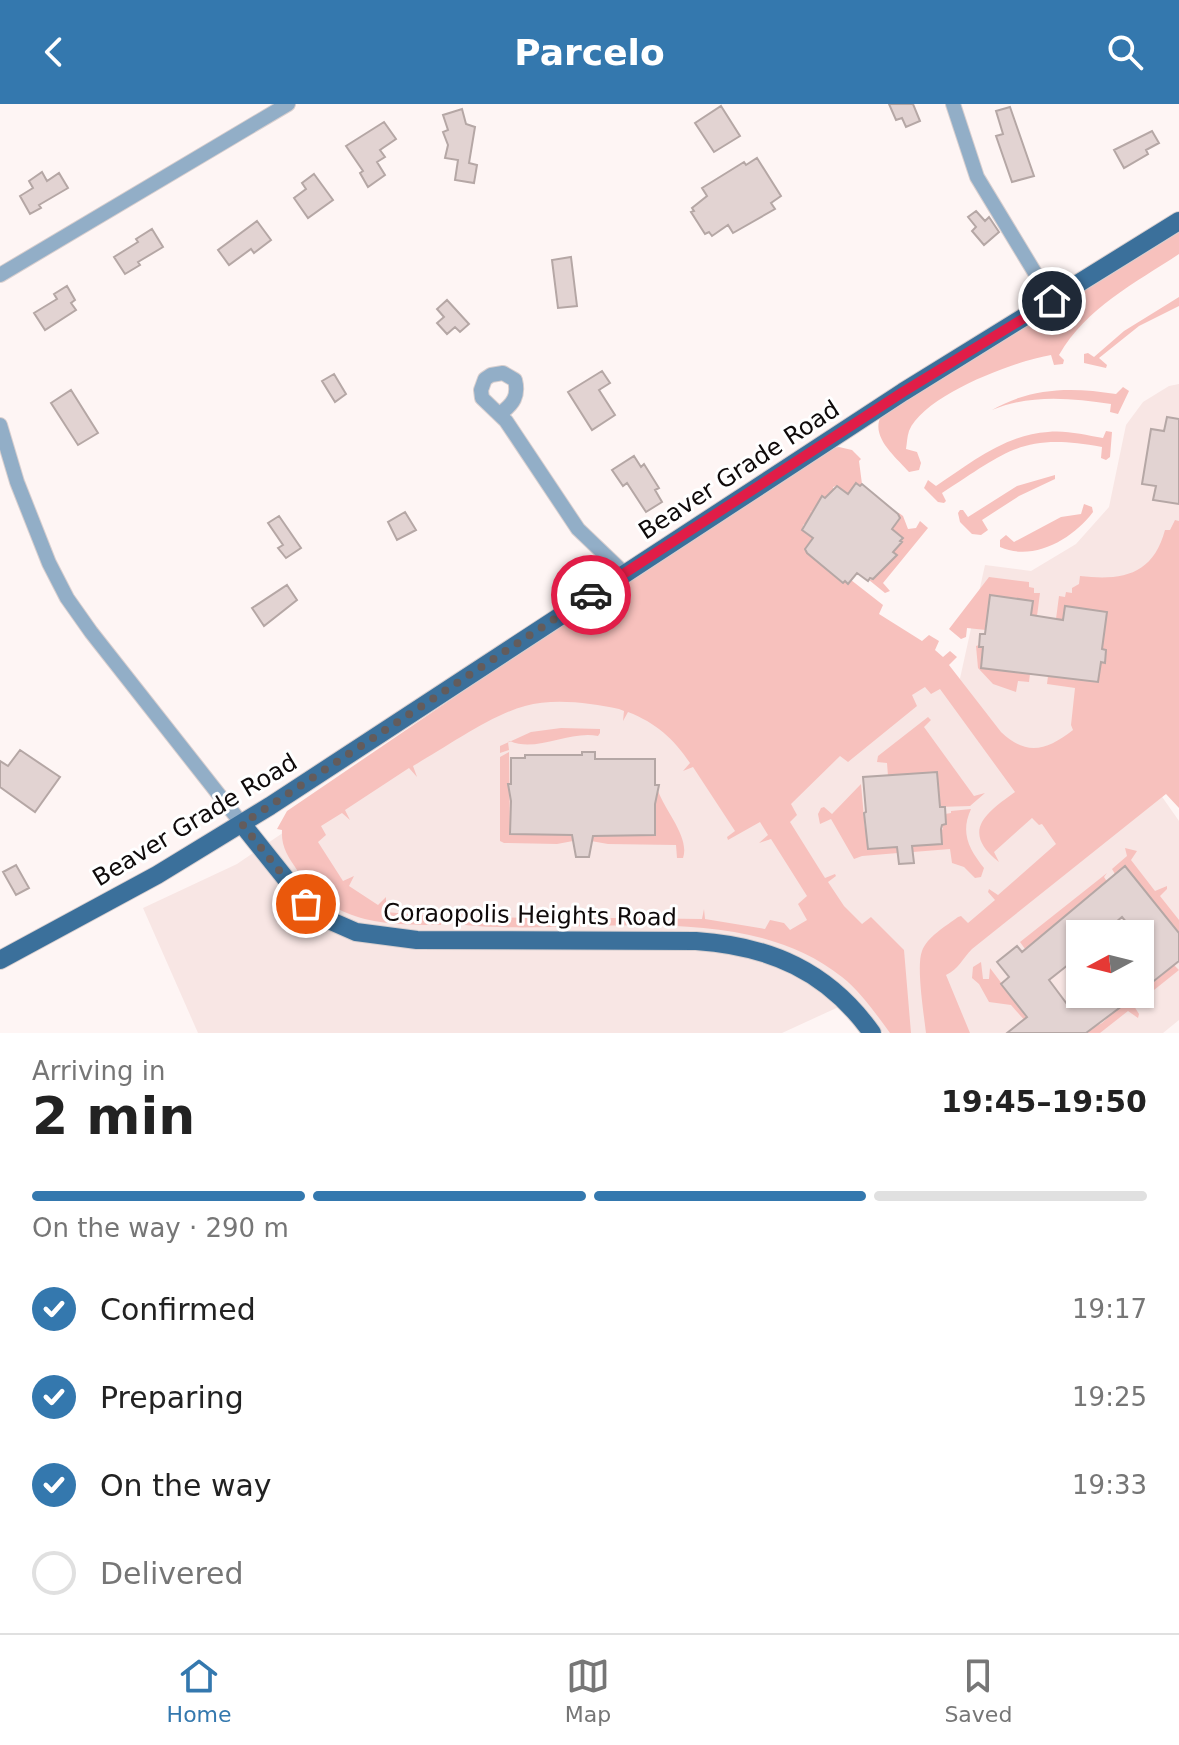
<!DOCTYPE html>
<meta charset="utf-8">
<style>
:root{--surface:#fff;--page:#f6f6f6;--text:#222;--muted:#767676;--line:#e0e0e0;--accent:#3478ae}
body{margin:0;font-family:"DejaVu Sans",sans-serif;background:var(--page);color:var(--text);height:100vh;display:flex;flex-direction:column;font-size:30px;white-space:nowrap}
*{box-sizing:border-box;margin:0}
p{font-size:26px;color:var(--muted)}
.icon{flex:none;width:44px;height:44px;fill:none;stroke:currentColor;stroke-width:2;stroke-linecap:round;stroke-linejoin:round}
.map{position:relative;height:929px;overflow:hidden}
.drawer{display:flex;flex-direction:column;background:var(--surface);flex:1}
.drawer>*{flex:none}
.needle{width:52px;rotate:263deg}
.tools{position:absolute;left:1066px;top:816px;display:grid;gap:16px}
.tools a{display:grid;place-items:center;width:88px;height:88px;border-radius:0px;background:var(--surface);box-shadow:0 2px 6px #0004;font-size:40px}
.pin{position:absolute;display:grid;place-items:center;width:68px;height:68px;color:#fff;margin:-34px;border:4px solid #fff;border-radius:50%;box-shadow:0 2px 8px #0007}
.courier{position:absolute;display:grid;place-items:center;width:80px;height:80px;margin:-40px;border:6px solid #e11d48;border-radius:50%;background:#fff;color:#222;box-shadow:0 2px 10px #0007}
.overview em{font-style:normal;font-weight:700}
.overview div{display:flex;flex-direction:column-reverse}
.overview{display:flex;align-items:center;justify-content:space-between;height:136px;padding:0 32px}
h1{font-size:52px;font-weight:700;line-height:60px}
.bar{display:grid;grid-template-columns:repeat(4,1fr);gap:12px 8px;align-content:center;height:96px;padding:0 32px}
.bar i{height:10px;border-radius:6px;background:var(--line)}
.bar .current{background:var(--accent)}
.bar p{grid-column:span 4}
ol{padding:0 32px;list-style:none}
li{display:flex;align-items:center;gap:24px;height:88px}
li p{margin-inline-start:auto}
li .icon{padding:8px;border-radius:50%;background:var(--accent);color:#fff;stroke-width:4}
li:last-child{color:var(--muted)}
li i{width:44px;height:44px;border:4px solid var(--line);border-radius:50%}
header{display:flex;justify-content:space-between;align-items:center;height:104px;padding:0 32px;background:var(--accent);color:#fff;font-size:36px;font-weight:700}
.dock{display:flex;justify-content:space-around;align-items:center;height:112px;border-top:2px solid var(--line);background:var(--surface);font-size:22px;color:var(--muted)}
.dock a{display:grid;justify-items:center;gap:4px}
.dock .current{color:var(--accent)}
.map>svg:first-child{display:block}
</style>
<header><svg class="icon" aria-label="back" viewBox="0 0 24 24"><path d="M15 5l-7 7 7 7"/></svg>Parcelo<svg class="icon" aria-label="search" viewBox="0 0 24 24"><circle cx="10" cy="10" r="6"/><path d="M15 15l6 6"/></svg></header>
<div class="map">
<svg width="1179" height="929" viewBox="0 0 1179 929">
<rect width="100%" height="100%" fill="#fef5f4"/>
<path fill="#f8e6e4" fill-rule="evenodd" d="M1179,280V675L1077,728L940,851L936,929H883L856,895L782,929H198L143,804L237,760L522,566L936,563L957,588L985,461L1031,467L1076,440L1109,403L1126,321L1143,298L1169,282Z
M1158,687L1179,717V916L1163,929H966L942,867ZM1080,830H1140V890H1080Z"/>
<path fill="#f7c1bd" d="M1179,127V150C1135,179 1086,204 1059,251L1064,256L1063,260L1054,261L1051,251C1015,257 924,291 909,327C907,333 907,339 906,345L917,348L921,359L919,366L909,368C896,353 870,333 881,312Z
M1179,193V202L1139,222L1099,254L1107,261L1106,264L1084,259V250L1088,249L1094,253L1124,227Z
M1123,283L1129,287L1118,310L1110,308L1111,300C1070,294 1031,290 992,306C1032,283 1072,283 1116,290Z
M1106,327L1112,328L1110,353L1106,356L1101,354L1102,343C1022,328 1006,348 942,389L946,397L944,399L938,398L924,384L928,376L936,382C969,360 1006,330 1048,328C1066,326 1085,331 1103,334Z
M839,343L852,346L861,355L859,357L862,380L848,390L837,382L833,383L834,386L826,395L822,392L815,410L810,407L814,411L806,420H804L802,425L813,434L805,444L808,447L807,450L809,449L819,456L818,459L820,457L843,479L845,477L849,479L851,476L883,501L879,510L922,537L929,531L939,537L935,546L943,553L950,547L957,553L949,561L1001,628C1027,653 1047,646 1073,626L1071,621L1075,584L1047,580L1048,572L1098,578L1101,558H1105L1102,547H1107L1102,545L1107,508L1066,502L1063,516L1056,515L1059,492L1065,493L1066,488L1072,489V484L1079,480L1080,472C1122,477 1153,471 1165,426H1170L1175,416L1179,417V704L1166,690L972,845C962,855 959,865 946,871L970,929H926C924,911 916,862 922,847C927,833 946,822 958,813L961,812L968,819L995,796L988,788L989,785L998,791L1056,740L1042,720L1039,721L1032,714L994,748L999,758C960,727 986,709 1015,688L940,585L931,590L925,583L912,591L917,602L848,658L840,652L791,700L797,711L790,718L825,774L835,770L836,772L828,778L844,802L862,820L871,813L904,846L911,929H890C876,910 861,888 842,873C741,793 584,833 465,821L461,810L465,804L469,813L540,814L543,803V814H621L623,804L624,814L702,815L704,805L705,815L765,825L770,816L784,819L790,826L807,816L798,800L807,792L771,735L759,739L768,731L760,718L728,736L727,733L735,727L693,663L683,667L690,659C673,634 656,619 628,608L623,617L624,607L619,605C590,599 554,594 525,602C491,611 445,644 413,662L417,673L409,664L345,706L350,716L342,709L321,722L326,731L318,738L343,777L354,772L349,782L378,801L386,793V808L441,813L445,803L441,821C383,821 332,820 297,766C288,752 281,743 282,726L277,725L287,707L503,560L832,344Z
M1055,371V375L1019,392L982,416L988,426L981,431L972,430L960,418L958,409L960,406H963L968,413L1017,382Z
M1084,400L1092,403L1093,408C1073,435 1033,458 1000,443V436L1006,431L1014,438L1061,413L1081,410Z
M899,409L903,412L908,425L916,424L920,417L928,424L883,479L890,487L885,489L869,476L873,475L879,463L884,466L880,462L899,438H902V433L892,425L900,415L897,412Z
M989,473L1029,478V483L1034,484V489H1040L1037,512L986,526L967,524L966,533L961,535L949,525Z
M979,541L1030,570L1029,578L1018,577L1016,588L993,580L978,564L976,542Z
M928,613L931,616L924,623L974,692L985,689L970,702L939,703L888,672L887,659L877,658L878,652Z
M561,624L600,625V629L598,632C570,626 536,649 510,637L508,638L509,646L500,649V642L531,628Z
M509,648L510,730H566L571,731L573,737L557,740L504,739L500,737V653Z
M861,680L865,725L897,743L898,749L862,752L854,755L831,715L820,720L818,710L821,704L824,703L832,710Z
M658,687C666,708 690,734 683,754H677L676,741L608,740L591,737L594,732L655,700Z
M971,705C960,729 969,745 984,764L981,773L975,774L964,763L952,759L950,745L913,748V742L943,725L942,721L946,720L945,710L951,709V707Z
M1125,744L1137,747L1131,756L1155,787L1167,782V785L1160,792L1179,816V829L1125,762L1115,770L1112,765L1127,752Z
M1107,769L1104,773L1108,779L1028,849L1020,838Z
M981,858L983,875H989L990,864L1031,918L1027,919L1011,901L989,898L979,880L972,874L973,863Z
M1174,861L1179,866L1134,902L1139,910L1138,914L1128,907L1100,929H1083L1102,919L1134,890H1140Z"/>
<path fill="#e2d3d2" stroke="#b5a7a5" stroke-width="2" d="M889,0H913L920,17L906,23L902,14L896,16Z
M721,2L740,32L714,48L695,19Z
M1010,3L1034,72L1012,78L996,32L1003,30L996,7Z
M462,5L466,20L475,23L469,59L477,61L474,79L455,76L458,56L445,54L448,41L443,28L448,26L443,11Z
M384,18L396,35L380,46L385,53L377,58L385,71L368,83L360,69L363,67L346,42Z
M1152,27L1159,39L1146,46L1148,50L1124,64L1114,46Z
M757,54L781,92L771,99L775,105L733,129L728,121L712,132L709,128L705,130L691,108L694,107L692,104L707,92L702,84L744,58L746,61Z
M42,68L47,77L59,69L68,84L39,101L41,104L30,110L20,92L33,84L29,77Z
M314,70L333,96L308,114L294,94L306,85L302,79Z
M976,107L985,117L989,113L999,128L984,141L972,127L976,123L968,113Z
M257,117L271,136L254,149L251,145L229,161L218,146Z
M152,125L163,143L138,158L140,161L125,170L114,153L138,138L136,135Z
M571,153L577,202L558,204L552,156Z
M67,182L75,196L71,199L76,206L45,226L34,209L57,195L54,190Z
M447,196L469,220L460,228L455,223L447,230L437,219L444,213L437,205Z
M602,267L610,279L599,286L615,311L592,326L568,288Z
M334,270L346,290L335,298L322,277Z
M71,286L98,329L78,341L51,299Z
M1167,313L1179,315V400L1153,396L1156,382L1142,380L1151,325L1164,327Z
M634,352L641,363L644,360L659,384L655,386L662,398L646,408L627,379L623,382L612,366Z
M856,379L860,382L862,380L898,410L900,414L892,425L903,434L900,437L902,438L893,448L897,451L873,475L870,474L868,477L857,469L848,480L845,477L843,479L807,449L805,445L813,434L802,426L822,392L825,394L837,382L848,390Z
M405,408L416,426L397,436L388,418Z
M279,412L301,444L286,454L278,444L283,441L268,419Z
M287,481L297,496L264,522L252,504Z
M990,491L1033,497L1031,511L1063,516L1065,502L1107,508L1102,545L1106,546L1105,559L1101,558L1098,578L981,564L983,543H979L980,530H985Z
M20,646L60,673L35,708L0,683V657L8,662Z
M582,648H595V655H655V681H659L655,700V731L593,732L589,753H576L572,731L510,730L511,697L508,680H511V654H525V651H582Z
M937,668L940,703H945L946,720L942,721L941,725L942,740L912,742L914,759L899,760L897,743L868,745L864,709L866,708L863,673Z
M16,761L29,784L16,791L3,768Z
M1125,762L1179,829V857L1140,888V830H1136L1122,813L1102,830H1080V848L1071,855L1073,857L1049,876L1067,900L1079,890H1138L1086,929H1007L1027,913L1001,880L1009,873L997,858L1017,842L1022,848Z"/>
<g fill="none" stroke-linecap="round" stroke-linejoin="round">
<defs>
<path id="minor" d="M953,0L977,73L1052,197
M0,171L288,0
M501,309C513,300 519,292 515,276L503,269L491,271L485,275L481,286L482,294L506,317L578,425L624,469
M0,321L17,378L49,459L67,494L91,528L242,720"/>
<path id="major" d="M242,720L306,800L331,817L356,828L417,836L696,837C770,842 828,867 872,929
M0,856L157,771L270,702L903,288L1179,117"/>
</defs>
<use href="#minor" stroke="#d8cfcf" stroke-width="16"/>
<use href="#major" stroke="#d8cfcf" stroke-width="20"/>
<use href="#minor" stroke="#92aec7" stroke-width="14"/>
<use href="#major" stroke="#3b709b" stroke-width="18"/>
</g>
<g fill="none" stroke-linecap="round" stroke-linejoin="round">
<path stroke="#635c5c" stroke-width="8" stroke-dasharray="0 14.4" d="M306,800L242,720L591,491"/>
<path stroke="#e11d48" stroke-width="10" d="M591,491L903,288L1052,197"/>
</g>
<g text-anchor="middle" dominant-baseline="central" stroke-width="6" stroke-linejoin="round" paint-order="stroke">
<g font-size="24" fill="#0f0a0a" stroke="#fff">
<text transform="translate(739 366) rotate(-33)">Beaver Grade Road</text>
<text transform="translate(195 716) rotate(-31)">Beaver Grade Road</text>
<text transform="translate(530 811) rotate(1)">Coraopolis Heights Road</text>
</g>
</g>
</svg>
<div class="tools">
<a><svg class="needle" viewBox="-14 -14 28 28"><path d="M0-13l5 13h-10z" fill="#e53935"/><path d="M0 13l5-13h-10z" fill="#767676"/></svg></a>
</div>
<div class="pin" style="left:306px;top:800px;background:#ea580c"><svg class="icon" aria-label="bag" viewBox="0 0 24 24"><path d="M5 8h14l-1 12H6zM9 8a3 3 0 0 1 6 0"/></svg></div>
<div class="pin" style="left:1052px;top:197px;background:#1f2937"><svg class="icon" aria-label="home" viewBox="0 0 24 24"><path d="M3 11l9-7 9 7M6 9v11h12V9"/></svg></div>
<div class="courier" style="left:591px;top:491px"><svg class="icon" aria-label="car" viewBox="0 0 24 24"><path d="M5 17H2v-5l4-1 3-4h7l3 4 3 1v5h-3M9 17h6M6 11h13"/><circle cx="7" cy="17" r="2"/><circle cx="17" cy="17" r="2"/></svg></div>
</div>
<section class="drawer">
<div class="overview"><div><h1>2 min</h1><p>Arriving in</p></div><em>19:45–19:50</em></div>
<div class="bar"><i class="current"></i><i class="current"></i><i class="current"></i><i></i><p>On the way · 290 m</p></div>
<ol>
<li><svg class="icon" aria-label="check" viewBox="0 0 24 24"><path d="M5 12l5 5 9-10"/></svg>Confirmed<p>19:17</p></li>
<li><svg class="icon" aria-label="check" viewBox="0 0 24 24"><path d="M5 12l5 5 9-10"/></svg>Preparing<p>19:25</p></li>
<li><svg class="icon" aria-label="check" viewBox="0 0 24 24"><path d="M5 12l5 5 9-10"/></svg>On the way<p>19:33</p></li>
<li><i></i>Delivered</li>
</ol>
</section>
<nav class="dock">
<a class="current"><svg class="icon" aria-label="home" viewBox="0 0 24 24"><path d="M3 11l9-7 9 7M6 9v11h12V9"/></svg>Home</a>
<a><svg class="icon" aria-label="map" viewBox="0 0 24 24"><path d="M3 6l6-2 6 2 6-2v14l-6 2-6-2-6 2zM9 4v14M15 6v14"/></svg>Map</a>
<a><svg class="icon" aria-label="saved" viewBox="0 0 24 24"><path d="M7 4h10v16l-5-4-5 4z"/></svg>Saved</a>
</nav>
